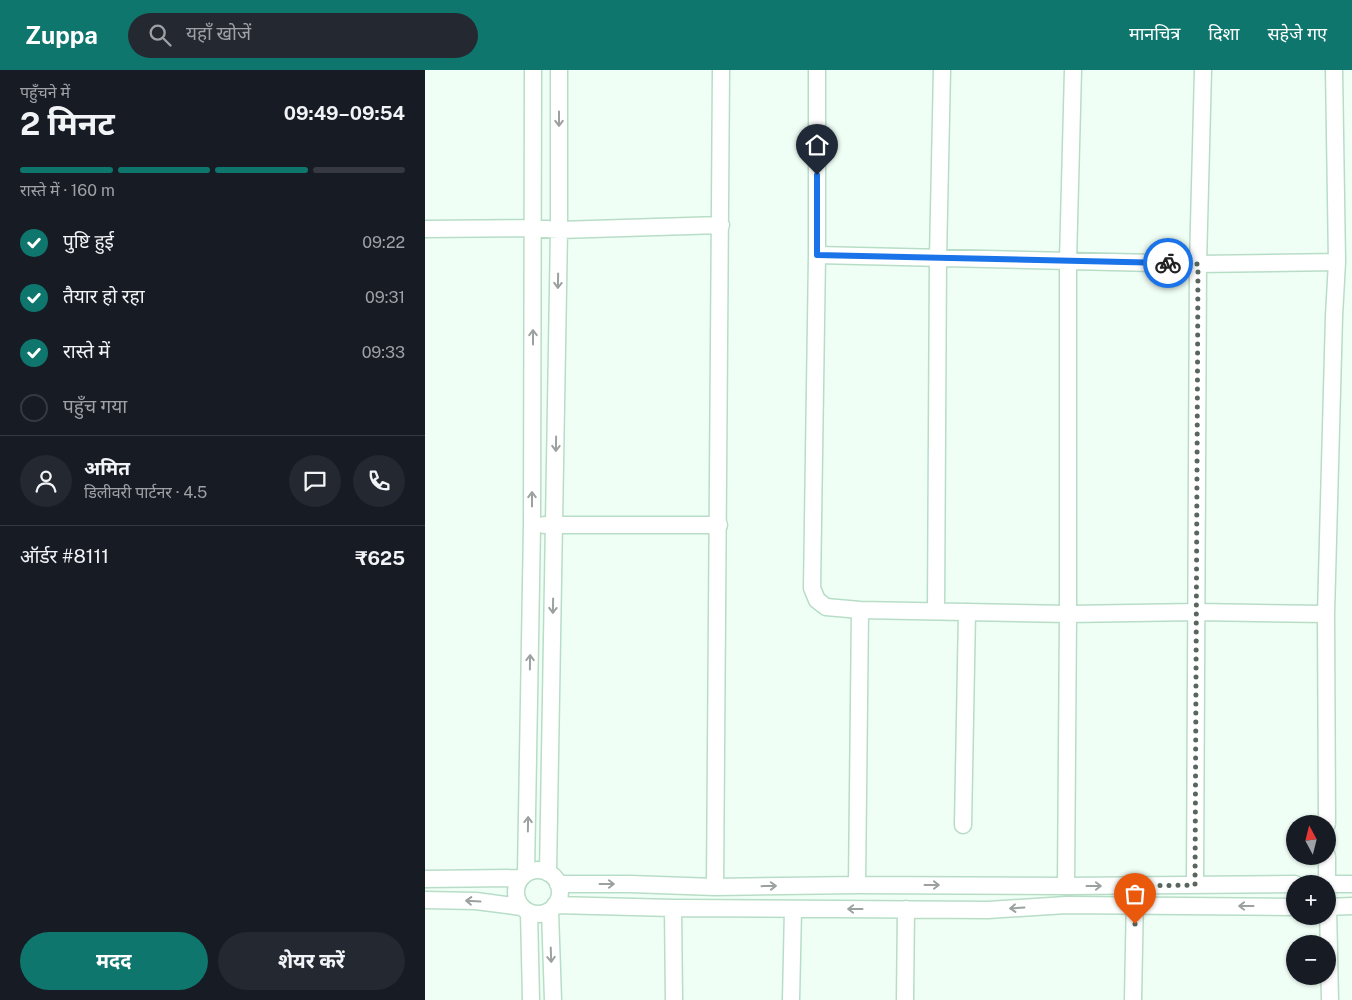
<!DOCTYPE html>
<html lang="hi">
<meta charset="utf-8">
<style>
:root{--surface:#171b24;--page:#242831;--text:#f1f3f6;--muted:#9ea1a6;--line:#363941;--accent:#0f766e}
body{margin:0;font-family:"Public Sans","Noto Sans Devanagari",sans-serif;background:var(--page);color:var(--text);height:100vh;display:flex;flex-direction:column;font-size:19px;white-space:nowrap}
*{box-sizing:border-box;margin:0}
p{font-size:16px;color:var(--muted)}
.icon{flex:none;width:28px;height:28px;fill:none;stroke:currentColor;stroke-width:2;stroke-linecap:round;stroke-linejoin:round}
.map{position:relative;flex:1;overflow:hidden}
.sheet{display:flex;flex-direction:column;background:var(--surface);width:425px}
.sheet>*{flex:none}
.needle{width:32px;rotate:353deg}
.fabs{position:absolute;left:861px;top:745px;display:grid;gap:10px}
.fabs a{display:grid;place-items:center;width:50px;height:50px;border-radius:50%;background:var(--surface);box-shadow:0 1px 4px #0004;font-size:25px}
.pin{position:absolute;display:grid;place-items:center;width:42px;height:42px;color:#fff;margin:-51px -21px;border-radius:50% 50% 50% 0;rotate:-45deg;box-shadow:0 0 5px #0007}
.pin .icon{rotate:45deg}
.courier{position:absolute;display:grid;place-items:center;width:50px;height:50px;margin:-25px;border:4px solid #1a73e8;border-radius:50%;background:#fff;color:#222;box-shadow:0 1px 6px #0007}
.head em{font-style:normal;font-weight:700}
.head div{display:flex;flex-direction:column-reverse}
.head{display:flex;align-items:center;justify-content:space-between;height:85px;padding:0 20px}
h1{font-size:32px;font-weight:700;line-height:38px}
.bar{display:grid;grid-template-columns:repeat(4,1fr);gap:8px 5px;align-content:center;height:60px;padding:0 20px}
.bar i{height:6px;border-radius:4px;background:var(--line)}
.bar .active{background:var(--accent)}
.bar p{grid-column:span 4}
.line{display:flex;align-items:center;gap:12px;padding:0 20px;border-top:1px solid var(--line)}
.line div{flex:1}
.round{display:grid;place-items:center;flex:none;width:52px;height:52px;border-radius:26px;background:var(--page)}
ol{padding:0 20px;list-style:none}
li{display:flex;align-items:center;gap:15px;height:55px}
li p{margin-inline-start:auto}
li .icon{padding:5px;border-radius:50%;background:var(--accent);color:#fff;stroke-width:4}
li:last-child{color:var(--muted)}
li i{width:28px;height:28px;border:2px solid var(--line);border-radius:50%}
.button{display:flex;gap:10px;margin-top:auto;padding:10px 20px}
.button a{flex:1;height:58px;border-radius:30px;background:var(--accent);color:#fff;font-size:20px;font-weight:700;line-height:58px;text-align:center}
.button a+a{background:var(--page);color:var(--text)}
header{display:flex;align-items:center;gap:30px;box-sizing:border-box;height:70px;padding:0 25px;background:var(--accent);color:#fff}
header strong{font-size:24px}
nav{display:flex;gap:28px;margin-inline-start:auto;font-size:18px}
.search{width:350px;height:45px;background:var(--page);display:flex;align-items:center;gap:12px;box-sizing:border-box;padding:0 18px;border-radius:28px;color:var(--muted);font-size:19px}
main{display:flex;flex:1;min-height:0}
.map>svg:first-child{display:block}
</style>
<header>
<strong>Zuppa</strong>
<div class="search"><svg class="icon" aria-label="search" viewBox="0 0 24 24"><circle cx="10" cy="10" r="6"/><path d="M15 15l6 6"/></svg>यहाँ खोजें</div>
<nav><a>मानचित्र</a><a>दिशा</a><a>सहेजे गए</a></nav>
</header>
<main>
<section class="sheet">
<div class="head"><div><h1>2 मिनट</h1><p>पहुँचने में</p></div><em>09:49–09:54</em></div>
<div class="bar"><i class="active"></i><i class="active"></i><i class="active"></i><i></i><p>रास्ते में · 160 m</p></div>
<ol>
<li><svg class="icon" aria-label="check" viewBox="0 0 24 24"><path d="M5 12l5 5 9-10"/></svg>पुष्टि हुई<p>09:22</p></li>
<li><svg class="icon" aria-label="check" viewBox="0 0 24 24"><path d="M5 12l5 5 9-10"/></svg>तैयार हो रहा<p>09:31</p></li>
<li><svg class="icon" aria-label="check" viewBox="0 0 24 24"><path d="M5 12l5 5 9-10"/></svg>रास्ते में<p>09:33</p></li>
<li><i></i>पहुँच गया</li>
</ol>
<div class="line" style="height:90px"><a class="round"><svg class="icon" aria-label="person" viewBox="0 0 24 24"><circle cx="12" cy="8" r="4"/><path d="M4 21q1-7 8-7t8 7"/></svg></a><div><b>अमित</b><p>डिलीवरी पार्टनर · 4.5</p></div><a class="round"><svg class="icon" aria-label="chat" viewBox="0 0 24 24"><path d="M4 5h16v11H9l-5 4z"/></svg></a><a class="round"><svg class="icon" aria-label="phone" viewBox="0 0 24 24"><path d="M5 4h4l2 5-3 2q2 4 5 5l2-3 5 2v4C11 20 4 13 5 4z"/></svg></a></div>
<div class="line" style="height:65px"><div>ऑर्डर #8111</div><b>₹625</b></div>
<div class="button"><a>मदद</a><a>शेयर करें</a></div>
</section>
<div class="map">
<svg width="927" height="930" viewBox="0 0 927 930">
<rect width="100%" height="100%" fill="#f0fff6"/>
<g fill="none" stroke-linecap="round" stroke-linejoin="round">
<defs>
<path id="minor" d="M392,0V185L387,518L392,530L401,537L435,540L643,544L772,542L901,544
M0,159L108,158L134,160L296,155
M392,185L773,194L912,192
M119,455H294
M511,541L513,188L517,0
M902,754L901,544L909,246L912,192L909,0
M538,755L542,542
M902,786V814
M91 822a22 22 0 1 1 44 0a22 22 0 1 1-44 0Z
M101,803L107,456L108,0
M123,803L134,160V0
M0,809L96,808
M133,814H205L290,817L432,815L641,816L870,814
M902,814H927
M432,815L435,540
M770,815L773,194L778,0
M641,816L643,544V191L648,0
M290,817C292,544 296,272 296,0
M0,830L51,831L96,837
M130,835L248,838L563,840L641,835L870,837
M902,837L927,836
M903,837L905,930
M248,838L249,930
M125,841L128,930
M104,842L106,930
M366,930L368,839
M480,930L481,839
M708,930L710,825"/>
</defs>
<use href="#minor" stroke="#b8ddc7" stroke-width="19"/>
<use href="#minor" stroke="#fff" stroke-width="16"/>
</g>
<defs><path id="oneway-shaft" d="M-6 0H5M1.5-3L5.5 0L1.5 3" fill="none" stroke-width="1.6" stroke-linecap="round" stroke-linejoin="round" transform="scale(1.25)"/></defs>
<g stroke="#9ba19e">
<use href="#oneway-shaft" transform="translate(134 49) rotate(90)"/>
<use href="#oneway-shaft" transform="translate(133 211) rotate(91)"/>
<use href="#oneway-shaft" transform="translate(108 267) rotate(-90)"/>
<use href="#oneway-shaft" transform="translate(131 374) rotate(91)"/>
<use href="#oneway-shaft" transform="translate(107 429) rotate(-90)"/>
<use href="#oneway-shaft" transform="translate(128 536) rotate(91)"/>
<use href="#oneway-shaft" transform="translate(105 592) rotate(-89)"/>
<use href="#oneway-shaft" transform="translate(103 754) rotate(-89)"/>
<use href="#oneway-shaft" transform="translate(182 814)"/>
<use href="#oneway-shaft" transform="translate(507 815)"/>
<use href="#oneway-shaft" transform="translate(344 816) rotate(-1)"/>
<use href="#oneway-shaft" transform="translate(669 816)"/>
<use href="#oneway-shaft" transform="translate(48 831) rotate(-177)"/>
<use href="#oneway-shaft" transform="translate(821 836) rotate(-180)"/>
<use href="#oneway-shaft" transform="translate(592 838) rotate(176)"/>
<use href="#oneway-shaft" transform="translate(430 839) rotate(180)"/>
<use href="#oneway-shaft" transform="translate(126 885) rotate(88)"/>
</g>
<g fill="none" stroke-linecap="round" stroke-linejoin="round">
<path stroke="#58665e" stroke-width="5" stroke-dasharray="0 9" d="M710,854V816L770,815L773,194L743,193"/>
<path stroke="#1a73e8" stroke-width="6" d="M392,105V185L743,193"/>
</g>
</svg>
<div class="fabs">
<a><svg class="needle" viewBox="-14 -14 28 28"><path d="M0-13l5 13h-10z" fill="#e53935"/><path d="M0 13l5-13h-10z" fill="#9ea1a6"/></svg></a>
<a>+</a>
<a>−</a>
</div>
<div class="pin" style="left:710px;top:854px;background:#ea580c"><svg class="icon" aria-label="bag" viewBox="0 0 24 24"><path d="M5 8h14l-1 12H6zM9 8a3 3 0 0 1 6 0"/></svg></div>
<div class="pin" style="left:392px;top:105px;background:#1f2937"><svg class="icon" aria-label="home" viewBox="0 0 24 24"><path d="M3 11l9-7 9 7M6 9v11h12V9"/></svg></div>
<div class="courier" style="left:743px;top:193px"><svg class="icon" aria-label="bike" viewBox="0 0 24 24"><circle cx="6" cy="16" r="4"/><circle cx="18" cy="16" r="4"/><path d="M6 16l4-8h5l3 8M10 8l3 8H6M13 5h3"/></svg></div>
</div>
</main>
